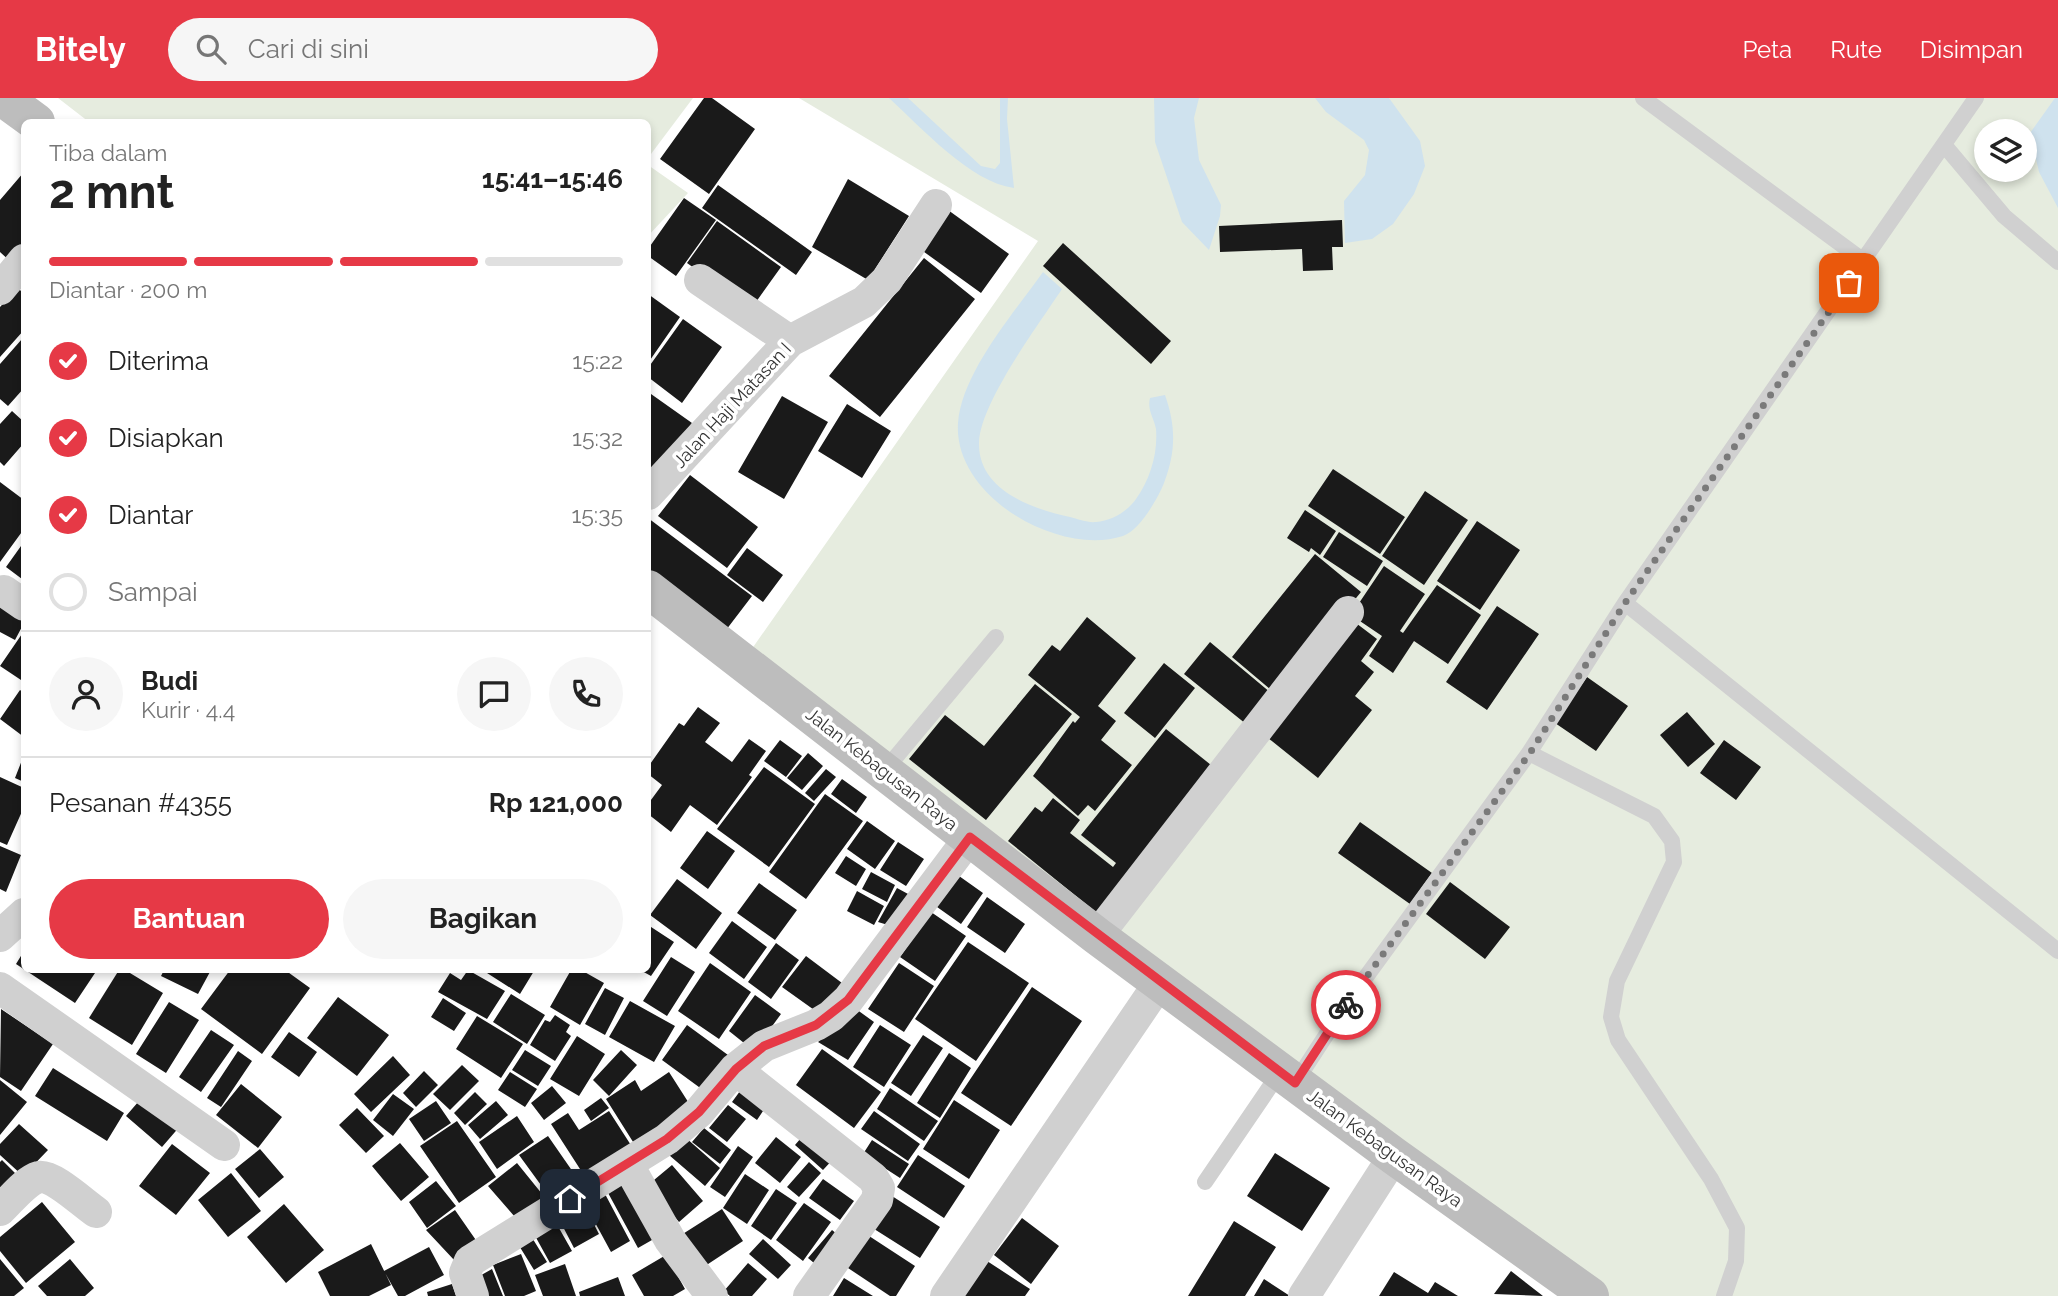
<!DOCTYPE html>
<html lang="id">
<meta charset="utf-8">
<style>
:root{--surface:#fff;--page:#f6f6f6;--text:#222;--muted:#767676;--line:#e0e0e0;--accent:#e63946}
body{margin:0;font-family:Raleway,sans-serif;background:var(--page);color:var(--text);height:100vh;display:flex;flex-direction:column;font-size:26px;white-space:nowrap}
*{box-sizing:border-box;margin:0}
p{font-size:23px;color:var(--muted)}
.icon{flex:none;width:38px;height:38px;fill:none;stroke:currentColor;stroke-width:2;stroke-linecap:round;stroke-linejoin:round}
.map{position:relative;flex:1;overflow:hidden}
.side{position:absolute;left:21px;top:21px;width:630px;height:854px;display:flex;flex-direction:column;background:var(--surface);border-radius:10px;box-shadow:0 4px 10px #0003}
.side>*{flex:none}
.controls{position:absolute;left:1974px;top:21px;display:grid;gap:14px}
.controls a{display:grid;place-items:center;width:63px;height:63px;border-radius:50%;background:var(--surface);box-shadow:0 4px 10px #0003;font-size:35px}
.pin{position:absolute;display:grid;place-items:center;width:60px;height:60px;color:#fff;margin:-30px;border-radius:14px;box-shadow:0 4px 10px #0006}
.courier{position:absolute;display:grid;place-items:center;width:70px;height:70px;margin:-35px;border:5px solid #e63946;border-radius:50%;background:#fff;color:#222;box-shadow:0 2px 9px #0007}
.summary em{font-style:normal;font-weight:700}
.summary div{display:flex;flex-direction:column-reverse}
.summary{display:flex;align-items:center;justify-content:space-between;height:119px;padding:0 28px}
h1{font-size:46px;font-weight:700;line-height:52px}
.bar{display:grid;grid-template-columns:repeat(4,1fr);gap:10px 7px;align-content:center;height:84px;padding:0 28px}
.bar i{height:9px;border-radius:5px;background:var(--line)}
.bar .current{background:var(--accent)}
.bar p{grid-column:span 4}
.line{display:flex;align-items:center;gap:18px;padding:0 28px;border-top:2px solid var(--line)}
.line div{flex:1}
.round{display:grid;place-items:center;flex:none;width:74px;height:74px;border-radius:37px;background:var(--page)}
ol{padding:0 28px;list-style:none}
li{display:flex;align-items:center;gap:21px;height:77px}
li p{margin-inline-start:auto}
li .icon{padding:7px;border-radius:50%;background:var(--accent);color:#fff;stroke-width:4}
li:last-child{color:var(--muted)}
li i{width:38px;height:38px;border:4px solid var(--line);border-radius:50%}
.primary-button{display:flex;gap:14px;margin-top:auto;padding:14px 28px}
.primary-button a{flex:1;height:80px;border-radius:42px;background:var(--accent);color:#fff;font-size:28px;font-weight:700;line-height:80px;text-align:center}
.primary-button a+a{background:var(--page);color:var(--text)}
header{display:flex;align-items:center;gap:42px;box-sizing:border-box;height:98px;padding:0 35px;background:var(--accent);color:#fff}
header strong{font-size:33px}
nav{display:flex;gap:38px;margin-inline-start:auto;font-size:24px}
.search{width:490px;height:63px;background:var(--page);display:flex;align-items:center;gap:18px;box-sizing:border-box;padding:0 24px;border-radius:38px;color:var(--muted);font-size:26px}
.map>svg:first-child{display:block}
</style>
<header>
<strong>Bitely</strong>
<div class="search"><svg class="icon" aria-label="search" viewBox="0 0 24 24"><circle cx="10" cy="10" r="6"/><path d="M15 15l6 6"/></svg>Cari di sini</div>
<nav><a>Peta</a><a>Rute</a><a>Disimpan</a></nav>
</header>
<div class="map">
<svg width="2058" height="1198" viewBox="0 0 2058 1198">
<rect width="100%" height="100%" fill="#fff"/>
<path fill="#e6ecdf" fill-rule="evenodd" d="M58,0H693L648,60V24H89Z
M799,0H2058V1198H1605L749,555L1038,143ZM1986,33H2025V72H1986Z
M648,67L688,95L648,138Z"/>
<path fill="#cfe2ee" d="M889,0H908L981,68L995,71L1000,65V0H1008L1007,21L1014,90C970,84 922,30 889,0Z
M1154,0H1199L1194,20L1199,62L1221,107L1220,118L1209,152L1182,124L1155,44Z
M1315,0H1389L1420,43L1425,68L1414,96L1393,126L1372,141L1345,145L1344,103L1365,77L1369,52L1364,42L1326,14Z
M2055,0H2058V110L2039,74L2030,35Z
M1043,174L1062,191C1039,226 980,305 979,345C978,392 1032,411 1070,419C1078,421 1088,425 1096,424C1111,423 1127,414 1136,401C1150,381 1158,356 1156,331C1154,320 1147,312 1150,300L1165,297C1176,328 1176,354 1164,385C1158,400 1140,432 1123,438C1058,459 953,398 958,325C962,274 1014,215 1043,174Z"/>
<path fill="#1a1a1a" d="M704,0H712L755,31L709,96L660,61Z
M24,74V151L12,165L0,154V102Z
M848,81L909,118L868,182L812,149Z
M718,87L812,154L796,177L702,110Z
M684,100L716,122L676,178L648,158V151Z
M948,112L1009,156L981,195L920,151Z
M1342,122L1343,149H1332L1333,172L1303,173L1302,151L1220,154L1219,128Z
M717,123L781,169L751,211L687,165Z
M1063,145L1171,243L1151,266L1043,168Z
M924,160L975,201L880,319L829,278Z
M18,190L24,196V232L0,259V209Z
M648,196L680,219L648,265Z
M683,221L722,249L682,305L648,279V270Z
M22,241L24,290L8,308L0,301V266Z
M651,296L692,325L652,381L648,378V301Z
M782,298L828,324L784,401L738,374Z
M847,306L891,333L862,380L818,353Z
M12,313L24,324V345L4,368L0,364V326Z
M1333,371L1405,419L1380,456L1308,408Z
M690,377L758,429L727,470L658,418Z
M0,384L24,402V431L0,464Z
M1425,393L1468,422L1424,487L1382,458Z
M1305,412L1336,433L1320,457L1311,450L1309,454L1287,440Z
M648,420L752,498L723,536L648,479Z
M1477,423L1520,452L1480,512L1437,483Z
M1339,434L1383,463L1367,488L1323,459Z
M21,448L24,451L22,481L6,469Z
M747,450L783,477L763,504L727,477Z
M1315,456L1361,494L1277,597L1232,559Z
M1384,468L1425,496L1400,533L1403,535L1437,487L1481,517L1448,566L1414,543L1393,575L1369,558L1382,538L1351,517Z
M0,500L24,514V525L15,542L0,534Z
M1497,508L1539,536L1487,612L1446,584Z
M1087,519L1136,560L1098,608L1116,623L1101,642L1132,667L1095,713L1088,707L1078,718L1033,678L1073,623L1075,625L1080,619L1028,577L1052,547L1060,553Z
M1348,519L1377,541L1361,563L1374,574L1355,598L1372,612L1318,680L1258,632Z
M24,533V584L0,568Z
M1210,544L1271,595L1246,626L1184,576Z
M1164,565L1195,590L1155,640L1124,615Z
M1587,579L1628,608L1596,653L1555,625Z
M1035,586L1072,616L986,722L909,661L945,617L984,648Z
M20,592L24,595V639L0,621Z
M698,609L720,625L705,644L732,664L749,641L766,653L749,677L752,679L717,727L690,707L671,734L648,716V706L662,687L648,676V669L679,625L684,628Z
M1687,614L1715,646L1688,669L1660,637Z
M1166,631L1211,667L1102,819L1008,743L1035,709L1042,714L1053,700L1080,722L1070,735L1113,769L1116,765L1081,737Z
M780,642L802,658L786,679L764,663Z
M1724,642L1761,669L1736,702L1700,675Z
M808,655L823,668L802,692L787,680Z
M24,657V684L15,680Z
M764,669L815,706L769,769L717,731Z
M826,671L836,679L814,703L805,695Z
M0,679L24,690V709L7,747L0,744Z
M842,681L867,699L856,715L831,696Z
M825,696L863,723L806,801L769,774Z
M867,723L895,743L875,771L847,751Z
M1360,724L1432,775L1410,806L1338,755Z
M707,733L735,753L708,791L680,770Z
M898,744L924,761L906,788L880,772Z
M0,748L21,757L6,794L0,791Z
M846,758L866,771L856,788L835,775Z
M952,773L983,795L961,826L930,804Z
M871,774L895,787L887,804L862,791Z
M677,781L722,815L696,851L650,817Z
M1450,784L1510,829L1485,861L1426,816Z
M759,785L797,812L775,842L737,815Z
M897,790L921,803L898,830L878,824Z
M857,793L884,808L874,827L847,813Z
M987,799L1025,826L1005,855L967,829Z
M931,814L966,838L935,883L900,859Z
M732,823L767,849L744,881L709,855Z
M648,827L674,844L651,878L640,872H648Z
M968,844L1029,885L976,963L915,921Z
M776,845L799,862L771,901L748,884Z
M24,853V872H90L95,875L75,905L16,866Z
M806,858L846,888L824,919L782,889Z
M671,859L695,874L667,918L643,903Z
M710,865L751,894L719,941L678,913Z
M899,865L934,888L904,934L868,911Z
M119,872H125L163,895L132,947L89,920Z
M164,872H211L198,896L161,878Z
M230,872H285L310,890L262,956L201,911Z
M468,872L505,893L487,921L438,894L450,875L461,882Z
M489,872H531L534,873L520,896L487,875Z
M571,872H581L604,885L580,927L550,909Z
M1032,889L1082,923L1011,1028L961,995Z
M605,890L624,900L605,937L585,926Z
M511,896L545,917L527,946L493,924Z
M755,897L781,916L754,953L729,933Z
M338,899L389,937L357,978L307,940Z
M443,900L466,915L454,933L431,919Z
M630,903L675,928L654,964L609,939Z
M169,904L199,922L166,975L136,956Z
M1,911L53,946L21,993L0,979Z
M856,911L874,924L848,962L818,944Z
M555,917L570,927L566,934L571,938L555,963L530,947L545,922L550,924Z
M477,918L523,946L501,980L456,951Z
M687,927L728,957L703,992L662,962Z
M880,927L911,947L884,989L853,969Z
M211,932L234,947L201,994L179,979Z
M289,934L317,954L299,979L271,959Z
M923,937L943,950L911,998L891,985Z
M577,938L605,956L579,998L550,981Z
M822,951L881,994L854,1030L796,987Z
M525,952L551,968L538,988L512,972Z
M621,952L637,967L609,998L593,982Z
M238,953L252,963L221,1009L207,1000Z
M949,955L971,970L940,1020L917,1005Z
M393,958L410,977L371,1014L354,996Z
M462,967L479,983L450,1012L433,996Z
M53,970L124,1015L107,1043L35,998Z
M424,973L438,987L416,1009L403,995Z
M510,974L537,991L525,1009L498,992Z
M669,974L692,1010L640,1055L606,1001L635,982L641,993Z
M0,982L27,1004L0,1037Z
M241,986L282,1019L258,1050L216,1017Z
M552,988L566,1005L544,1022L531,1005Z
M743,989L767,1007L757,1022L732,1004Z
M890,990L938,1023L924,1043L877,1011Z
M475,994L487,1006L465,1027L454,1015Z
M145,996L181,1027L162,1049L126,1018Z
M393,996L414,1011L393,1038L373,1022Z
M601,1000L609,1010L591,1023L584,1012Z
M954,1002L1000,1032L969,1081L923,1051Z
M436,1003L451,1025L424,1043L409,1021Z
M496,1003L508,1017L480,1041L468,1027Z
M728,1007L746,1021L727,1044L709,1030Z
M357,1010L384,1038L366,1055L339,1027Z
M609,1013L636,1055L589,1085L551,1026L568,1015L579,1032Z
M874,1013L920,1046L908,1063L861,1031Z
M517,1018L534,1044L497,1071L479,1044Z
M457,1023L496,1079L459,1105L420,1048Z
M19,1026L48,1052L23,1078L0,1057V1046Z
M704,1030L731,1052L720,1066L692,1044Z
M807,1033L836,1058L823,1072L795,1047Z
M548,1038L582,1087L554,1105L519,1057Z
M685,1039L720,1070L705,1088L669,1057Z
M776,1039L801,1059L780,1085L755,1065Z
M872,1042L909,1066L900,1080L863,1056Z
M400,1045L429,1079L401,1103L372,1068Z
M172,1046L210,1075L176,1117L139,1088Z
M738,1048L753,1059L725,1099L710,1089Z
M260,1051L284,1079L259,1100L235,1071Z
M1275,1055L1330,1090L1302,1133L1247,1098Z
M918,1057L965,1088L944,1120L897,1089Z
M2,1062L16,1076L0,1093V1064Z
M809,1064L821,1075L799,1099L787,1089Z
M517,1065L551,1107L522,1127L488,1088Z
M672,1067L703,1103L679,1124L648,1087Z
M231,1075L261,1113L228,1139L198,1102Z
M745,1076L769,1092L747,1126L723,1110Z
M628,1081L659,1138L638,1150L607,1093Z
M823,1081L854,1103L840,1122L809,1100Z
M436,1083L456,1108L427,1130L409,1104Z
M776,1091L797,1105L771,1142L751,1128Z
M605,1096L630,1143L611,1154L585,1106Z
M892,1098L940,1129L920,1160L871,1129Z
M42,1104L75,1144L26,1185L0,1153V1139Z
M804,1105L831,1124L803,1163L776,1142Z
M284,1106L324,1152L286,1185L247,1139Z
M585,1109L599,1136L574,1150L560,1123Z
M722,1111L743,1143L699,1172L678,1139Z
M455,1112L480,1148L455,1163L426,1132Z
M1022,1120L1059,1148L1031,1186L994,1157Z
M555,1123L572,1153L550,1165L534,1136Z
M1234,1123L1276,1149L1245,1198H1188Z
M832,1132L843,1141L820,1170L808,1160Z
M866,1136L915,1168L896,1198H890L845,1168Z
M531,1138L547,1164L534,1172L518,1146Z
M763,1141L791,1167L778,1181L749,1156Z
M371,1146L391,1187L369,1198H330L318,1174Z
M429,1149L444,1177L405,1198H398L384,1173Z
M521,1156L536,1193L524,1198H505L493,1167Z
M666,1157L685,1191L673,1198H644L632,1177Z
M0,1161L24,1190L14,1198H0Z
M70,1161L94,1190L85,1198H47L38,1188Z
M987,1163L1030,1191L1025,1198H964Z
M748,1165L767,1181L752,1198H730L724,1193Z
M565,1166L576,1198H543L535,1177Z
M492,1171L503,1198H483L476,1180Z
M1511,1173L1543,1198L1494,1196Z
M1394,1174L1428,1195L1435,1184L1458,1198H1379Z
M618,1179L625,1198H580L579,1194Z
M844,1180L873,1198H833Z
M1264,1181L1290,1198H1254Z
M452,1186L456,1198H428L427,1194Z"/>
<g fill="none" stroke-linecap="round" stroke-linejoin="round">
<path stroke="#d0d0d0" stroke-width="16" d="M1643,0L1865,164
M1945,48L2004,118L2058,164
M1625,505L2058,853
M1529,655L1654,718L1672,743L1674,764L1617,883L1611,919L1618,942L1711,1081L1737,1130L1736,1163L1724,1198
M885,672L996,539
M1295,985L1347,905L1529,655L1625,505L1976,0
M1205,1084L1280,974"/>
<path stroke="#d0d0d0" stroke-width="32" d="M700,182L790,243
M0,191L24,162
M648,396L790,243L864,204L887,182L936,107
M4,493L24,507
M0,838L24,816
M1097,838L1348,514
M0,890L224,1047
M735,971L873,1080L879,1090L877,1102L809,1198
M628,1067L670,1142L712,1198
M0,1112C10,1103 25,1083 39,1079C52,1076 84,1106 96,1114
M473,1198L465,1175L470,1163L667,1041L699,1014L735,971L764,948L816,927L831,918L848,902L970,739
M946,1198L1160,884
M1304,1198L1394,1058"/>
<path stroke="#bdbdbd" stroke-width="38" d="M3,0L36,24
M648,491L1097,838L1394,1058L1590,1198"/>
</g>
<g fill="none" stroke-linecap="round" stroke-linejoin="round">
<path stroke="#7a7a7a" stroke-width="7" stroke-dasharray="0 12.6" d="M1346,907L1530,655L1625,505L1849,185"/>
<path stroke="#e63946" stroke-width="9" d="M570,1101L667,1041L699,1014L736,971L764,948L816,927L848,902L970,739L1295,985L1346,907"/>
</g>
<g text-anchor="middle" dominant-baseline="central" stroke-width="7" stroke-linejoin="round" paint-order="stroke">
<g font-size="18" fill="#333" stroke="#fff">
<text transform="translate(732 307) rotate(-47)">Jalan Haji Matasan I</text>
<text transform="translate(882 671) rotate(38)">Jalan Kebagusan Raya</text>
<text transform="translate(1385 1050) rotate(36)">Jalan Kebagusan Raya</text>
</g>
</g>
</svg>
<div class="controls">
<a><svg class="icon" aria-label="layers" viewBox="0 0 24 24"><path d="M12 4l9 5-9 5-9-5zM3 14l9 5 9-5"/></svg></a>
</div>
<div class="pin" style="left:1849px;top:185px;background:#ea580c"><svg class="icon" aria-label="bag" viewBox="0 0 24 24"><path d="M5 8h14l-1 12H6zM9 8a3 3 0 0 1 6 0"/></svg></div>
<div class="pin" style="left:570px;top:1101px;background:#1f2937"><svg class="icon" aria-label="home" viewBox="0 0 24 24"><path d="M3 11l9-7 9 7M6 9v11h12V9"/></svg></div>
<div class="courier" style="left:1346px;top:907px"><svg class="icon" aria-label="bike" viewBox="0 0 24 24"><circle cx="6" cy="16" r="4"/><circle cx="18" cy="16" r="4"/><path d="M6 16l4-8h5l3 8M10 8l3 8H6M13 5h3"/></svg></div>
<section class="side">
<div class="summary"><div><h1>2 mnt</h1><p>Tiba dalam</p></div><em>15:41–15:46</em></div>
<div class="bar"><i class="current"></i><i class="current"></i><i class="current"></i><i></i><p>Diantar · 200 m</p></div>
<ol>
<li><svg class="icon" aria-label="check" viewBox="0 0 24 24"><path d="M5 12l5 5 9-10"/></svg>Diterima<p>15:22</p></li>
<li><svg class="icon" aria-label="check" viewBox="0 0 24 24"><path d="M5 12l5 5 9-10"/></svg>Disiapkan<p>15:32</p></li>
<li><svg class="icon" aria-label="check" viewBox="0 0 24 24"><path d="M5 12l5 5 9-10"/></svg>Diantar<p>15:35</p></li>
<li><i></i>Sampai</li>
</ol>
<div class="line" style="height:126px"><a class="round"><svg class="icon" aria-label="person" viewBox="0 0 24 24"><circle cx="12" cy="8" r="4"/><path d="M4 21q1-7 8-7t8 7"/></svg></a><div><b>Budi</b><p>Kurir · 4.4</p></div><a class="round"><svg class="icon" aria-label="chat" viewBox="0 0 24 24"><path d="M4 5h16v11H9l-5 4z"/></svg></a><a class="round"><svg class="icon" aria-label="phone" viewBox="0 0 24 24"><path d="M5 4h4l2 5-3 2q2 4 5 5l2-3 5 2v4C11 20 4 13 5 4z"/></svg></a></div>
<div class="line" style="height:91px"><div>Pesanan #4355</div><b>Rp 121,000</b></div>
<div class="primary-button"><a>Bantuan</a><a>Bagikan</a></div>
</section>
</div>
